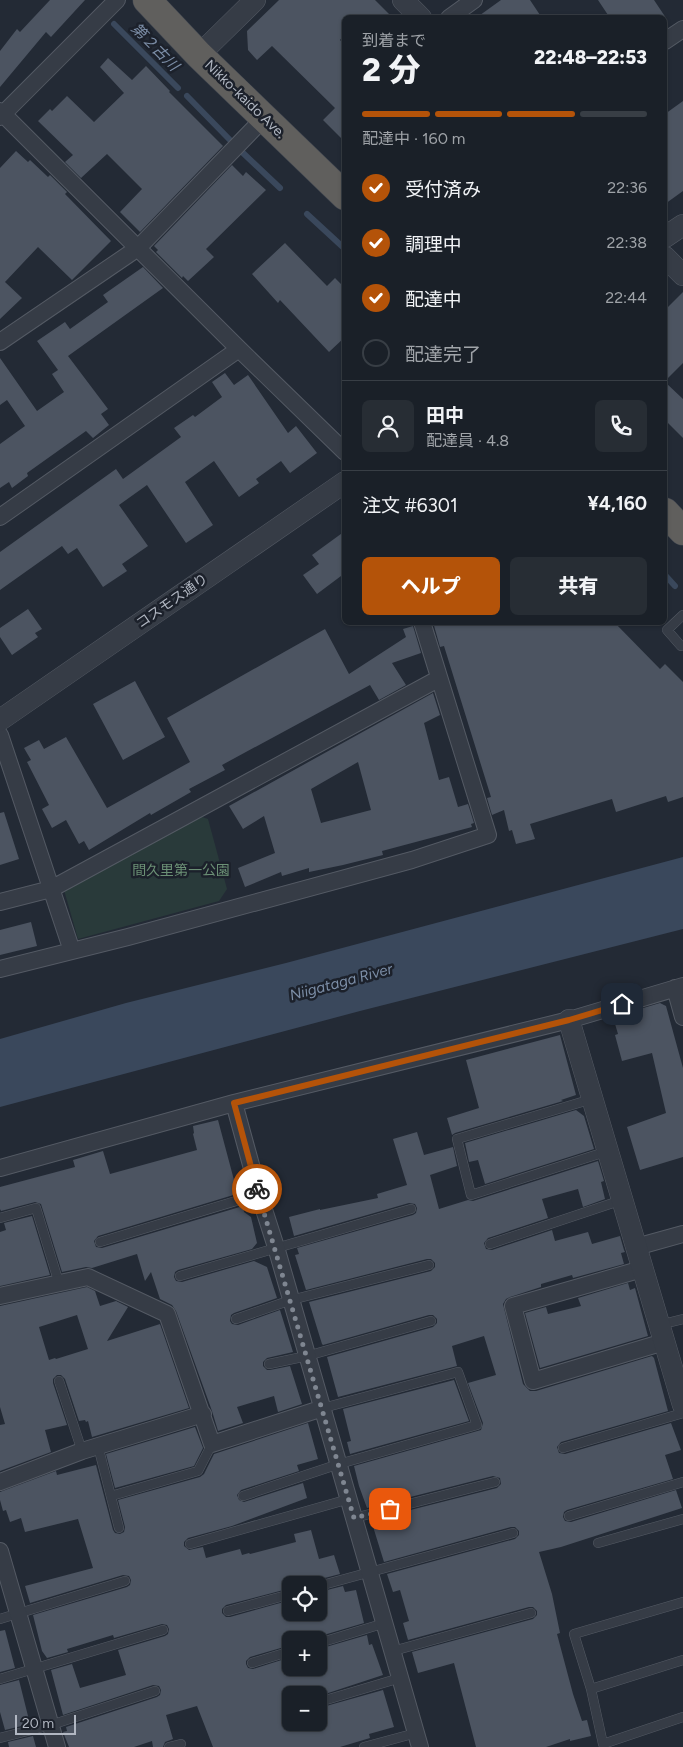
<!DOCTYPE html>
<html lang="ja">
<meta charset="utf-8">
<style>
:root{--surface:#1a2028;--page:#272d34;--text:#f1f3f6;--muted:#9fa3a8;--line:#383e45;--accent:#b45309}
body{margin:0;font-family:Figtree,"Noto Sans JP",sans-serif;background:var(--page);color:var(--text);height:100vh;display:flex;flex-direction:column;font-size:19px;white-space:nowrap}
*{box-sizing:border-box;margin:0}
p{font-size:16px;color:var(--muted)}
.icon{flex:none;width:28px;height:28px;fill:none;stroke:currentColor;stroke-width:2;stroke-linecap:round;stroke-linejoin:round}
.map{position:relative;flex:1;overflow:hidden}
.panel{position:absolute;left:342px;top:15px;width:325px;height:610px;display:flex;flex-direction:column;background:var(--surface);border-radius:8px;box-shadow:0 1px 4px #0004,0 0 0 1px var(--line)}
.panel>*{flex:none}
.controls{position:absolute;left:282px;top:1576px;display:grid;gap:10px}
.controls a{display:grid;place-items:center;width:45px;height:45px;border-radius:8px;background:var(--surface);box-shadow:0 1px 4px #0004,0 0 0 1px var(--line);font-size:25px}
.scale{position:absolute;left:15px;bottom:12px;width:61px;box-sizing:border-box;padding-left:5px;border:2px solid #b1b7c2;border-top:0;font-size:14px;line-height:18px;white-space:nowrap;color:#b1b7c2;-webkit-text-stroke:4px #1c212b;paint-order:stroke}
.pin{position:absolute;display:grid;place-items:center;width:42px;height:42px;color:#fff;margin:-21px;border-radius:10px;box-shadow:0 2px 8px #0006}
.courier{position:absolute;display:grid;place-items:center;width:50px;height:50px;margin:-25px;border:4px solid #b45309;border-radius:50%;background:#fff;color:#222;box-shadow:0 1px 6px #0007}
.head em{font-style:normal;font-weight:800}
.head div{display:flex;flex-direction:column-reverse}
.head{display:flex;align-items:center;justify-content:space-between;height:85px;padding:0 20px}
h1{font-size:32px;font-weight:800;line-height:38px}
.bar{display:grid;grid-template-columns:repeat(4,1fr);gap:8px 5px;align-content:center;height:60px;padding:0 20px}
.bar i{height:6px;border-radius:4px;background:var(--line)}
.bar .on{background:var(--accent)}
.bar p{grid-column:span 4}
.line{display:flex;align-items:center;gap:12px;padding:0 20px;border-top:1px solid var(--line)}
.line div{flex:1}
.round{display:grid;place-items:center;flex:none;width:52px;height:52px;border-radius:8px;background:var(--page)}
ol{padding:0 20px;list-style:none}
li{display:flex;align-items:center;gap:15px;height:55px}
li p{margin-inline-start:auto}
li .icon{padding:5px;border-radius:50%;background:var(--accent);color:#fff;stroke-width:4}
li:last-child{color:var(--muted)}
li i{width:28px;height:28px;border:2px solid var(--line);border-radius:50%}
.button{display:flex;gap:10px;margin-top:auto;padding:10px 20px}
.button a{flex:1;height:58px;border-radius:8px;background:var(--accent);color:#fff;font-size:20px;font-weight:800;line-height:58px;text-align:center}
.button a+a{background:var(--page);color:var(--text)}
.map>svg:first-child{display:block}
</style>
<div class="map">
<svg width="683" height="1747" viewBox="0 0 683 1747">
<rect width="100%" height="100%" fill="#232a35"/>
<path fill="#293a3a" d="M196,815L208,819L227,889L219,901L78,939L64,890Z"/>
<path fill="#3a485c" d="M683,857V929L360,1011L0,1107V1039L126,1003L286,963Z"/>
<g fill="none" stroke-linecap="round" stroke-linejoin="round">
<path stroke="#3a485c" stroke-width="6" d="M114,24L178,88
M187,96L230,140
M242,152L280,188
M307,214L345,249
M665,575L675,586"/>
</g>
<path fill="#4c5461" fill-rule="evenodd" d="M50,0H85L51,37L46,32L0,87V51L17,29L20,32Z
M279,0H375L393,18H345V34L340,40L345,45V142L323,120L335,108L272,46L257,60L248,50L247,31Z
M501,0H530L542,18H476Z
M598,0H654L666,18H610Z
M108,58L132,80L146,66L170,91L169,92L223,146L140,232L120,212L142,189L107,154L81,178L65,162L73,155L38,121L50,109L52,111L67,96L94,122L124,93L100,67Z
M683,101V191L665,204V114Z
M16,151L28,162L30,160L48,177L50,175L67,192L65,194L111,241L72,280L38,247L5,282L22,298L0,319V168Z
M232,165L243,176L246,172L266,190L206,249L214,257L188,281L183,276L182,278L156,252L158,250L154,246Z
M285,243L327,286L335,278L345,288V337L329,352L280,300L278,303L252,274Z
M143,267L163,288L68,356L108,409L101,414L109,425L93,438L86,431L27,473L28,476L12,488L9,482L0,488V444L25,426L7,400L0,405V358L37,411L64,392L52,374L58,370L37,341L65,322L70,329L108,302L103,295Z
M683,292V363L665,381V310Z
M225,373L234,385L248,375L288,433L296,426L317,453L290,473L281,461L256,479L259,483L239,497L214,461L185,482L213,525L186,543L147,485L119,505L148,546L122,564L127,571L103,587L77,548L68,554L62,546L0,590V552L116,469L123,479L181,437L174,428L193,415L195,417L222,397L212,382Z
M665,382L683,399V438L665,420Z
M345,531V573L317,594L303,575L319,564L312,555Z
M28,609L42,629L35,633L38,637L12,655L0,637V628Z
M433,622H614L660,669L665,664L683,682V797L668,802L666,796L616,812L612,799L530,824L535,839L516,844L512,830L509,831L504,810L492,815L487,798L491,797L444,646L440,647Z
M413,626L421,653L392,663L406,685L379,700L370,685L222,765L225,770L189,789L191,792L151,815L150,813L89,850L84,841L79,844L66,820L52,828L42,809L49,805L27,762L31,760L24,748L39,740L44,749L66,737L107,808L190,762L167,718L325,629L349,674L406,637L403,629Z
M135,681L165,737L123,760L93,704Z
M433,693L440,715L424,723L439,780L449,777L458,807L468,804L474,823L471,824L472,827L382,851L383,855L343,865L309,872V868L282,876L281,872L245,887L238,868L275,853L264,816L243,829L229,806ZM358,762L371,810L321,823L311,789Z
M4,812L19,859L0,865V813Z
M31,922L37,946L0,955V930Z
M660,1003L666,1006L683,1068V1157L640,1170L627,1127L666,1113L652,1053L622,1061L615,1035L618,1034L613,1017Z
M560,1035L576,1095L561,1100L563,1101L455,1133L452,1135L447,1118L479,1108L466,1060Z
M576,1110L584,1116L594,1149L485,1184L478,1160L469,1162L465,1143Z
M218,1120L234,1180L237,1179L240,1193L98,1236L94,1241L96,1247L102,1248L243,1206L244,1212L251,1217L257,1243L252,1249L178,1270L175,1272L174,1277L176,1281L182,1282L254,1261L267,1267L277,1298L234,1313L231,1315L230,1321L232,1324L238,1325L280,1310L293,1352L267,1358L263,1362V1366L267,1370H270L290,1366L302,1404L278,1412L274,1396L237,1407L243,1423L218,1431L212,1411L176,1311L172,1305L160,1299L151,1272L145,1281L137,1254L92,1268L86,1267L62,1272L41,1204L35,1202L1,1211L0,1209V1187L75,1167L73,1160L103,1151L110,1174L197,1150L193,1134L194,1133L193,1126Z
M417,1132L424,1155L453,1147L457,1166L430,1175L439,1209L468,1200L473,1201L598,1161L604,1181L601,1182L605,1199L583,1207L578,1189L542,1199L548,1218L488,1238L484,1243L486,1249L492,1250L552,1230L555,1241L588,1232L592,1244L620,1236L624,1250L625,1252L621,1253L624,1264L573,1278L572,1275L541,1284V1287L510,1297L506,1299L503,1304L523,1384L530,1391H536L652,1356L654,1358L668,1411L561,1442L557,1447L559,1453L565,1454L671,1423L681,1450L665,1455L673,1479L567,1510L564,1512L563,1517L565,1521L571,1522L676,1490L682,1508L561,1547L539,1552L552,1594L560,1633L557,1634L573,1694L582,1721L587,1720L591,1736L570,1741V1739L546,1747H476L454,1663L418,1673L412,1652L533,1619L537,1615V1611L533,1607H529L408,1640L403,1623L409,1621L400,1590L393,1592L387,1574L515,1539L519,1535V1531L515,1527H511L384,1562L371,1520L497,1488L501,1484L500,1478L493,1476L367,1508L359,1486L354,1466L481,1430L483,1423L468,1383L496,1375L484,1336L452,1346L457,1366L338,1397L327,1357L433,1327L437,1323V1319L433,1315H429L323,1345L322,1344L309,1302L431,1271L435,1267V1263L431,1259H427L306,1290L295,1255L299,1254L297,1248L413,1215L416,1213L417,1208L415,1204L409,1203L294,1236L289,1217L320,1209V1210L378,1198L377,1194L407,1185L393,1139Z
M32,1216L50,1275L0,1286V1232L6,1230L4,1223Z
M628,1283L630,1290L635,1288L648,1336L540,1368L525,1313L546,1307L548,1314L581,1306L578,1298Z
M87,1287L95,1291L100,1306L116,1301L128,1307L107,1341L160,1324L189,1408L92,1437L88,1421L86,1422L85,1420L79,1421L65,1379L61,1375H57L53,1379V1383L67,1425L45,1430L51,1452L0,1471V1425L5,1424L0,1407V1306ZM77,1315L88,1349L56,1359L55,1358L49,1360L39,1327Z
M454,1380L469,1421L350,1454L347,1442L351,1441L343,1409Z
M308,1423L318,1459L297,1465L299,1471L241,1490L237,1495L239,1500L244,1502L303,1483L307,1498L232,1526L188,1538L184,1542V1546L189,1550L203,1547L206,1558L240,1549L242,1555L249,1553L250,1554L296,1542L294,1534L311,1530L319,1559L334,1555L340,1574L317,1580L313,1585H291V1588L226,1605L222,1609V1613L226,1617H230L291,1600V1612H319V1592L343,1586L345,1592L356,1590L364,1623L317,1637L314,1640H291V1645L250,1657L246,1661V1664L248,1668L253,1669L291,1657V1668H319V1649L367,1635L369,1645L372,1644L383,1675L319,1696L291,1695V1704L284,1707L282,1712L286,1717L291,1716V1722H319V1708L383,1690L394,1727L369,1734L370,1738L340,1747H213L197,1706L166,1715L173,1739L165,1742L163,1747H153L152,1741L134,1747H69L63,1732L67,1731L66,1727L157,1697L160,1695L161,1690L159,1686L153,1685L63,1715L51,1670L72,1664L80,1688L126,1675L118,1650L165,1636L168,1634L169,1629L167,1625L162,1624L114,1638L113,1635L67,1649L68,1652L47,1658L42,1651L33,1615L127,1587L130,1585L131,1580L129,1576L123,1575L30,1603L25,1586L93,1568L78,1519L25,1532L21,1518L10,1522L6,1510L3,1511L0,1500V1492L56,1471L57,1475L96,1465L113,1530L115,1533L120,1534L124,1532L125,1527L118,1500L200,1477L204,1474L214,1454Z
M195,1427L203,1448L194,1466L115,1488L106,1454Z
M5,1630L15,1668L0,1672V1631Z
M19,1680L30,1724L5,1730L0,1712V1685Z
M33,1736L36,1747H9L8,1742Z"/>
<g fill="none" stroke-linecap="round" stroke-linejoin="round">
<defs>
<path id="service" d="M681,646L667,630L683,615
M592,1099L457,1139L471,1195L608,1151
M0,1218L36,1208L59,1283
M100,1242L259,1194
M490,1244L622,1200
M180,1276L411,1209
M236,1319L291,1300L429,1265
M659,1325L683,1319
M269,1364L307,1356L431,1321
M59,1381L82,1451
M98,1446L119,1528
M563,1448L683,1413
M111,1496L198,1471L212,1444
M243,1496L339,1464L477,1425L458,1372L323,1408
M569,1516L683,1482
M354,1518L495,1482
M598,1543L683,1519
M190,1544L349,1499
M319,1586L513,1533
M228,1611L291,1594
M0,1619L125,1581
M319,1643L385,1623
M393,1651L531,1613
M683,1660L591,1689L603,1744L683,1717
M252,1663L291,1651
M0,1679L163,1630
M591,1689L574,1634L683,1602
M319,1702L400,1678
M288,1711L291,1710
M0,1738L51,1725L155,1691
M169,1747L181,1744
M364,1747L416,1733"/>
<path id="minor" d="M449,18L474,0
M665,41L683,29
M0,111L239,349L345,452
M0,117L117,0
M0,342L138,248L264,118
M0,517L239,349
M0,735L72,951
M0,902L51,889L438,679
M0,969L128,937L412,860L488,835L422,622
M675,988L683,1017
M234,1103L259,1194L276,1247L420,1747
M0,1168L234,1103L569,1020L683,986
M636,1247L683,1234
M642,1269L513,1306L533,1381L664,1342
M0,1296L88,1277L167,1314L212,1444L323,1408
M0,1482L82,1451L203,1414
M0,1551L57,1747"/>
<path id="tertiary" d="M403,0L421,18
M199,55L255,0
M665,237L683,225
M665,257L683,275
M0,720L345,482
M569,1020L683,1405"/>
<path id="trunk" d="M147,0L199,55L345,196
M665,512L683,531"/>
</defs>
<use href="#service" stroke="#545a64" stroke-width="10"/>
<use href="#minor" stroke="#545a64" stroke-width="18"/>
<use href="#tertiary" stroke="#545a64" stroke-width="22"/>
<use href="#trunk" stroke="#414751" stroke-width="29"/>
<use href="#service" stroke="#363c46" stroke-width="9"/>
<use href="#minor" stroke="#363c46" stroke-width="16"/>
<use href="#tertiary" stroke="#363c46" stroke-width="21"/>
<use href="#trunk" stroke="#605f5d" stroke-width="28"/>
</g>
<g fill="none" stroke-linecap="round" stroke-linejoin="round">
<path stroke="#7f8691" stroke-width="5" stroke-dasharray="0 9" d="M257,1189L354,1518L390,1509"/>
<path stroke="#b45309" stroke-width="6" d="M257,1189L234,1103L569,1020L622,1004"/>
</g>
<g text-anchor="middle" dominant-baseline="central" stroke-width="5" stroke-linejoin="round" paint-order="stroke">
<g font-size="14" fill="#b1b7c2" stroke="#1c212b">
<text transform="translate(245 99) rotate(44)">Nikko-kaido Ave.</text>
<text transform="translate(172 601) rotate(-35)">コスモス通り</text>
</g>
<g font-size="14" fill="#6b9075" stroke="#1c212b">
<text x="181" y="870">間久里第一公園</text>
</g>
<g font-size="15" font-style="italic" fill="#7c8ea7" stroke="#1c212b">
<text transform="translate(155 47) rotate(45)">第２古川</text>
<text transform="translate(341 982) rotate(-15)">Niigataga River</text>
</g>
</g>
</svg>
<div class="controls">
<a><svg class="icon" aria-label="locate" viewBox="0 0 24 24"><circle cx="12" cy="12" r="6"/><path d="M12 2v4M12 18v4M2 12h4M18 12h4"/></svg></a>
<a>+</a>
<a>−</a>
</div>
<div class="scale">20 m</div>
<div class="pin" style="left:390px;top:1509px;background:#ea580c"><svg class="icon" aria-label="bag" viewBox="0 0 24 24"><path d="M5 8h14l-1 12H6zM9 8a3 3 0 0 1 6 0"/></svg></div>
<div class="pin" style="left:622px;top:1004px;background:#1f2937"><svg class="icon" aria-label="home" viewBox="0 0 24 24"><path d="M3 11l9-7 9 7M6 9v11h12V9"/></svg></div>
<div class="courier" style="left:257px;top:1189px"><svg class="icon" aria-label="bike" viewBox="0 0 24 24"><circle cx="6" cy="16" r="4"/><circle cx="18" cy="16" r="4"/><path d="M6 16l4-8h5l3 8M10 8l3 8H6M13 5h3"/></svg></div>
<section class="panel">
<div class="head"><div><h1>2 分</h1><p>到着まで</p></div><em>22:48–22:53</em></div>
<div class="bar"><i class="on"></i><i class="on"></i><i class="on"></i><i></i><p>配達中 · 160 m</p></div>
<ol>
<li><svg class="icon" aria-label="check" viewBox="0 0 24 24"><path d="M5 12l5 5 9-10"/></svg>受付済み<p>22:36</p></li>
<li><svg class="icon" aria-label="check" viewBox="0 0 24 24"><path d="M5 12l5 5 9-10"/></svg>調理中<p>22:38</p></li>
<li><svg class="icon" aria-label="check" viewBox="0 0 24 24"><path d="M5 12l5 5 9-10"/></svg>配達中<p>22:44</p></li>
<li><i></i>配達完了</li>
</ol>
<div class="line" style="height:90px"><a class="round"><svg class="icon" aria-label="person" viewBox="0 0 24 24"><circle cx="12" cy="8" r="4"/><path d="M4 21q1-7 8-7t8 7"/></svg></a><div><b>田中</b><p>配達員 · 4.8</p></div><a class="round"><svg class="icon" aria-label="phone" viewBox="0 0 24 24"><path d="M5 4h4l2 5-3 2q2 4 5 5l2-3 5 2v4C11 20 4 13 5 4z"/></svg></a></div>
<div class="line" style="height:65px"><div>注文 #6301</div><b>¥4,160</b></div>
<div class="button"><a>ヘルプ</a><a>共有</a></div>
</section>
</div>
